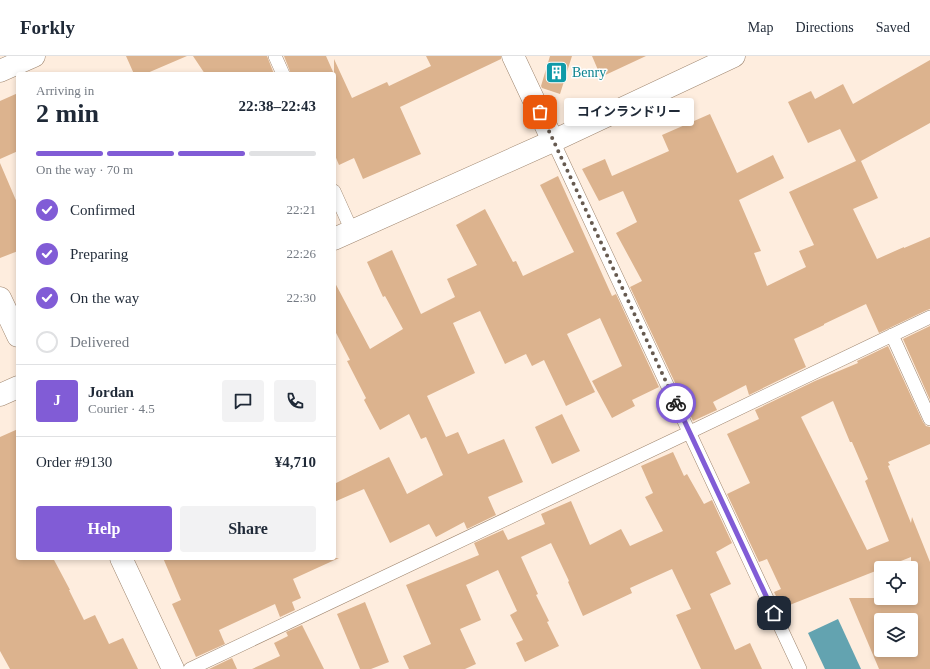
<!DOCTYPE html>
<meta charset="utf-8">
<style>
:root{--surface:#fff;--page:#f2f2f3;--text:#1f2937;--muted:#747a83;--line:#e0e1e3;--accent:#815cd6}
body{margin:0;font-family:"Times New Roman","Noto Sans JP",serif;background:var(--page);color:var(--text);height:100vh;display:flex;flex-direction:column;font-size:15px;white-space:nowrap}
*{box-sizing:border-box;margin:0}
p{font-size:13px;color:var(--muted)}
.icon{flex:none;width:22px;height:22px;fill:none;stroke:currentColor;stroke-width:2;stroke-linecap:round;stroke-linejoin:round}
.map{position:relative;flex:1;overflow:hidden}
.drawer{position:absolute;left:16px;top:16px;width:320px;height:488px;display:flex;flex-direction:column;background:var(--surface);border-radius:4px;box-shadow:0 2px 6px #0003}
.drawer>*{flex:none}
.buttons{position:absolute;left:874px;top:505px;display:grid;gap:8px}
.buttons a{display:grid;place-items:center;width:44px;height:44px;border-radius:4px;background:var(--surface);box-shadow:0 2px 6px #0003;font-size:20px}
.pin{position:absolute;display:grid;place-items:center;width:34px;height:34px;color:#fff;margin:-17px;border-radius:8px;box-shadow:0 2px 6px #0006}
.courier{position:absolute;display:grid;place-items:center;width:40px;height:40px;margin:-20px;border:3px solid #815cd6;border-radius:50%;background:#fff;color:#222;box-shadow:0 1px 5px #0007}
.bubble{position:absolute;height:28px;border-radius:4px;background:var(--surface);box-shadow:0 2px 6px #0003;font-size:13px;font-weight:700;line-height:28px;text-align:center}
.summary em{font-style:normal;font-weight:700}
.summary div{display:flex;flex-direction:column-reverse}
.summary{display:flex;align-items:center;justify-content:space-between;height:68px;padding:0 20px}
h1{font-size:26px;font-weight:700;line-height:30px}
.bar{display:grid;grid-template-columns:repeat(4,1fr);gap:6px 4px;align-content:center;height:48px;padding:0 20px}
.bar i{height:5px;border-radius:3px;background:var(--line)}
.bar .selected{background:var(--accent)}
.bar p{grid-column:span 4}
.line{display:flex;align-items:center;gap:10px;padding:0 20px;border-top:1px solid var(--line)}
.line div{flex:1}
.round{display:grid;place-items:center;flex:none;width:42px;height:42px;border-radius:4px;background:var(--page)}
ol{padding:0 20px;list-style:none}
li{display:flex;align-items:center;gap:12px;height:44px}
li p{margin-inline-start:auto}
li .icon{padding:4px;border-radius:50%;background:var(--accent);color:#fff;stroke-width:4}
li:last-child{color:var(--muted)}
li i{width:22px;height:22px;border:2px solid var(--line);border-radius:50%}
.action{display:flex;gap:8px;margin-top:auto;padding:8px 20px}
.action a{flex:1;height:46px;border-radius:4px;background:var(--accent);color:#fff;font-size:16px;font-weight:700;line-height:46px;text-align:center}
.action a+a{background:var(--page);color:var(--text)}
header{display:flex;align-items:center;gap:24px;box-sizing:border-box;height:56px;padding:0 20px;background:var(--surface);border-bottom:1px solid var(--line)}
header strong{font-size:19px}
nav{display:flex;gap:22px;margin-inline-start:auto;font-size:14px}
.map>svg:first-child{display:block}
</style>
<header>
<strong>Forkly</strong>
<nav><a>Map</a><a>Directions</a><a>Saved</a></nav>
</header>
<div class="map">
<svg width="930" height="613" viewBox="0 0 930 613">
<rect width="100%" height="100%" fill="#feedde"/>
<path fill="#63a3b0" d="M838,563L861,613H825L808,577Z"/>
<path fill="#dcb38e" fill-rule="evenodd" d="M126,0H187L145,18H134Z
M193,0H267L274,18H205Z
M284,0H326L334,18H291Z
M426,0H501V3L400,51L421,98L363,123L354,102L339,109L334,97V3L352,42L387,26L389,30L431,10Z
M550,0H572L560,38L542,32L541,30Z
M592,0H646L601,21Z
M930,4V67L861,105L878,142L853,153L877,203L904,191V192L930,181V253L927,254L879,277L866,248L824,268V269L794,283L806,311L749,339L746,329L713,346L717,354L693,365L630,231L642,225L616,177L637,166L623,135L599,145L582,113L605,103L612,120L669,95L662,79L710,58L737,117L773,99L784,122L739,144L761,195L754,197L767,230L806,211L799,195L814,189L789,136L856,105L840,73L808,87L788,46L811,35L815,43L843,28L853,48Z
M18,37V95L0,103V45Z
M0,107L18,149V195L0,202Z
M558,120L612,240L616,238L659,331L632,344L635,350L612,362L592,325L622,310L600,262L567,278L595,336L566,350L544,304L532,310L526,298L505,308L480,255L453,267L475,317L427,340L446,381L458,376L468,398L504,383L523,426L488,441L496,459L467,473L464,466L436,481L429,468L390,487L364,433L334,446V428L389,401L407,438L443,419L426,381L421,383L409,358L380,374L364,344L366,342L347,305L350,304L334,273V225L370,293L403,273L385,240L383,241L367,206L392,194L421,258L455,241L447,223L477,209L456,169L485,153L513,206L516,205L523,220L574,196L540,129Z
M930,270V344L903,283Z
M888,290L923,366L926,370L930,371V388L888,406L890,409L888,410L911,467L912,461L930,506V613H879L849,542H911V501L782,552L774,536L781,533L767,503L759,506L727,438L750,427L727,378L759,363L755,354L815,325L858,307L857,305ZM833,345L850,386H852L868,423L865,425L889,485L867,494L801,361ZM881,564H911V594H881Z
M562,358L580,395L552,408L535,371Z
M18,373V502H53L70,534H69L84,564L95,559L109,588L123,582L138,613H10L0,595V381Z
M673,396L684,420L687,418L704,448L712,444L732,487L716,496L731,528L710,538L735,594L750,587L762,613H701L676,559L691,553L672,513L630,532L632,537L583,560L568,526L569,525L551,487L521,501L538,538L536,539L549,565L547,566L559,590L525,606L516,587L523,584L510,559L517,555L498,514L466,529L481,564L460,573L476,608L465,613H409L403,600L431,588L406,529L479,499L474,487L503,474L508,484L545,468L541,458L571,445L590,489L621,473L630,490L663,475L645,441L653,437L641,410Z
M163,502H339L293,523L301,542L292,546L295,554L280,561L275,548L219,574L225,588L196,601L172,548L181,544Z
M365,546L389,606L371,613H360L337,558Z
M302,569L324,613H252L280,600L274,587L288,580L286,576Z
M232,602L237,613H209Z"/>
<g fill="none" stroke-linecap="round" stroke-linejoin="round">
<defs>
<path id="service" d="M275,0L283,18
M553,85L800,613
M334,135L352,175
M892,279L930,363
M190,613L690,376L930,261"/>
<path id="minor" d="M513,0L553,85
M0,15L34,0
M0,242L18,280
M121,502L173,613"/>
<path id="tertiary" d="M334,183L553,85L734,0
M0,339L18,331"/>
</defs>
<use href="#service" stroke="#9e856e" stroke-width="14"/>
<use href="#minor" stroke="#9e856e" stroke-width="23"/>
<use href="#tertiary" stroke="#9e856e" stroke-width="23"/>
<use href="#service" stroke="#fff" stroke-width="13"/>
<use href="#minor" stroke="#fff" stroke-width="22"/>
<use href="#tertiary" stroke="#fff" stroke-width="22"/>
</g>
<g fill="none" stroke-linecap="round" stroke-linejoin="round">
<path stroke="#665a50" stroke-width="4" stroke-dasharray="0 7.2" d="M540,56L676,347"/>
<path stroke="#815cd6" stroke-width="5" d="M676,347L774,557"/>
</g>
<defs>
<symbol id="building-square" viewBox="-11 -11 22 22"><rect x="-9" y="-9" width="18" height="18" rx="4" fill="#0f9aa8" stroke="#fefefe"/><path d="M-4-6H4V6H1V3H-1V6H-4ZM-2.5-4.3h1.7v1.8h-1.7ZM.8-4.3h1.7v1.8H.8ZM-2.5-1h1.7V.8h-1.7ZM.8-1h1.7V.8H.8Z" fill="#fff"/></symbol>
</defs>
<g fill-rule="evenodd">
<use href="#building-square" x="544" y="4" width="25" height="25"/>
</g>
<g text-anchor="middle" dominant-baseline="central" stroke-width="3" stroke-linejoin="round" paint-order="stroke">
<g font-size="14" fill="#0d838f" stroke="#fefefe" text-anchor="start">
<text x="572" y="16">Benry</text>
</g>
</g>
</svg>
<div class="buttons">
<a><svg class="icon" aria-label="locate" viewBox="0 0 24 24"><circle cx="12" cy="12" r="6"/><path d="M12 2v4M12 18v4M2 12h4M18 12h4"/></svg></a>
<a><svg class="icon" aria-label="layers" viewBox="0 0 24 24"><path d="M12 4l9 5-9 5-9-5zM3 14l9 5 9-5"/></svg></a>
</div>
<div class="pin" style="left:540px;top:56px;background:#ea580c"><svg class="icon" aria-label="bag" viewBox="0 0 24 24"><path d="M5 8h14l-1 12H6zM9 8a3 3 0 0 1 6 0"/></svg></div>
<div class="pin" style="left:774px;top:557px;background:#1f2937"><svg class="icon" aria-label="home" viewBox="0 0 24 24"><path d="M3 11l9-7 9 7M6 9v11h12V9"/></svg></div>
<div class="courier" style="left:676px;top:347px"><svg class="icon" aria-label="bike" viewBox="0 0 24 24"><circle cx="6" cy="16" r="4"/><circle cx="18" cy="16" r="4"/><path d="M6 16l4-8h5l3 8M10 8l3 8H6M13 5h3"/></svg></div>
<div class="bubble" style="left:564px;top:42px;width:130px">コインランドリー</div>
<section class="drawer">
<div class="summary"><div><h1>2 min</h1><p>Arriving in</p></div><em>22:38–22:43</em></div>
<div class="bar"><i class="selected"></i><i class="selected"></i><i class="selected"></i><i></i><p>On the way · 70 m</p></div>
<ol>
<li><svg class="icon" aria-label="check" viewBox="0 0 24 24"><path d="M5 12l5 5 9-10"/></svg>Confirmed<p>22:21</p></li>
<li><svg class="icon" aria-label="check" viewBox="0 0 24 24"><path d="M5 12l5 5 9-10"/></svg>Preparing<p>22:26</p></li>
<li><svg class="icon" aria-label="check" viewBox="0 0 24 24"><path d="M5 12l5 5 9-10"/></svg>On the way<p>22:30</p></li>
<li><i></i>Delivered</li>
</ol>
<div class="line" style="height:72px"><b class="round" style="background:var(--accent);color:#fff">J</b><div><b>Jordan</b><p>Courier · 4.5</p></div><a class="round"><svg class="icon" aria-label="chat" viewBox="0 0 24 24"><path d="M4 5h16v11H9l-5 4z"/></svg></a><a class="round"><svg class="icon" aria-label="phone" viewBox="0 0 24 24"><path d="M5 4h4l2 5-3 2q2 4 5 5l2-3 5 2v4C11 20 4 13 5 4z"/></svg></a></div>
<div class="line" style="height:52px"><div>Order #9130</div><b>¥4,710</b></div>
<div class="action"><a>Help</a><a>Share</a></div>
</section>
</div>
